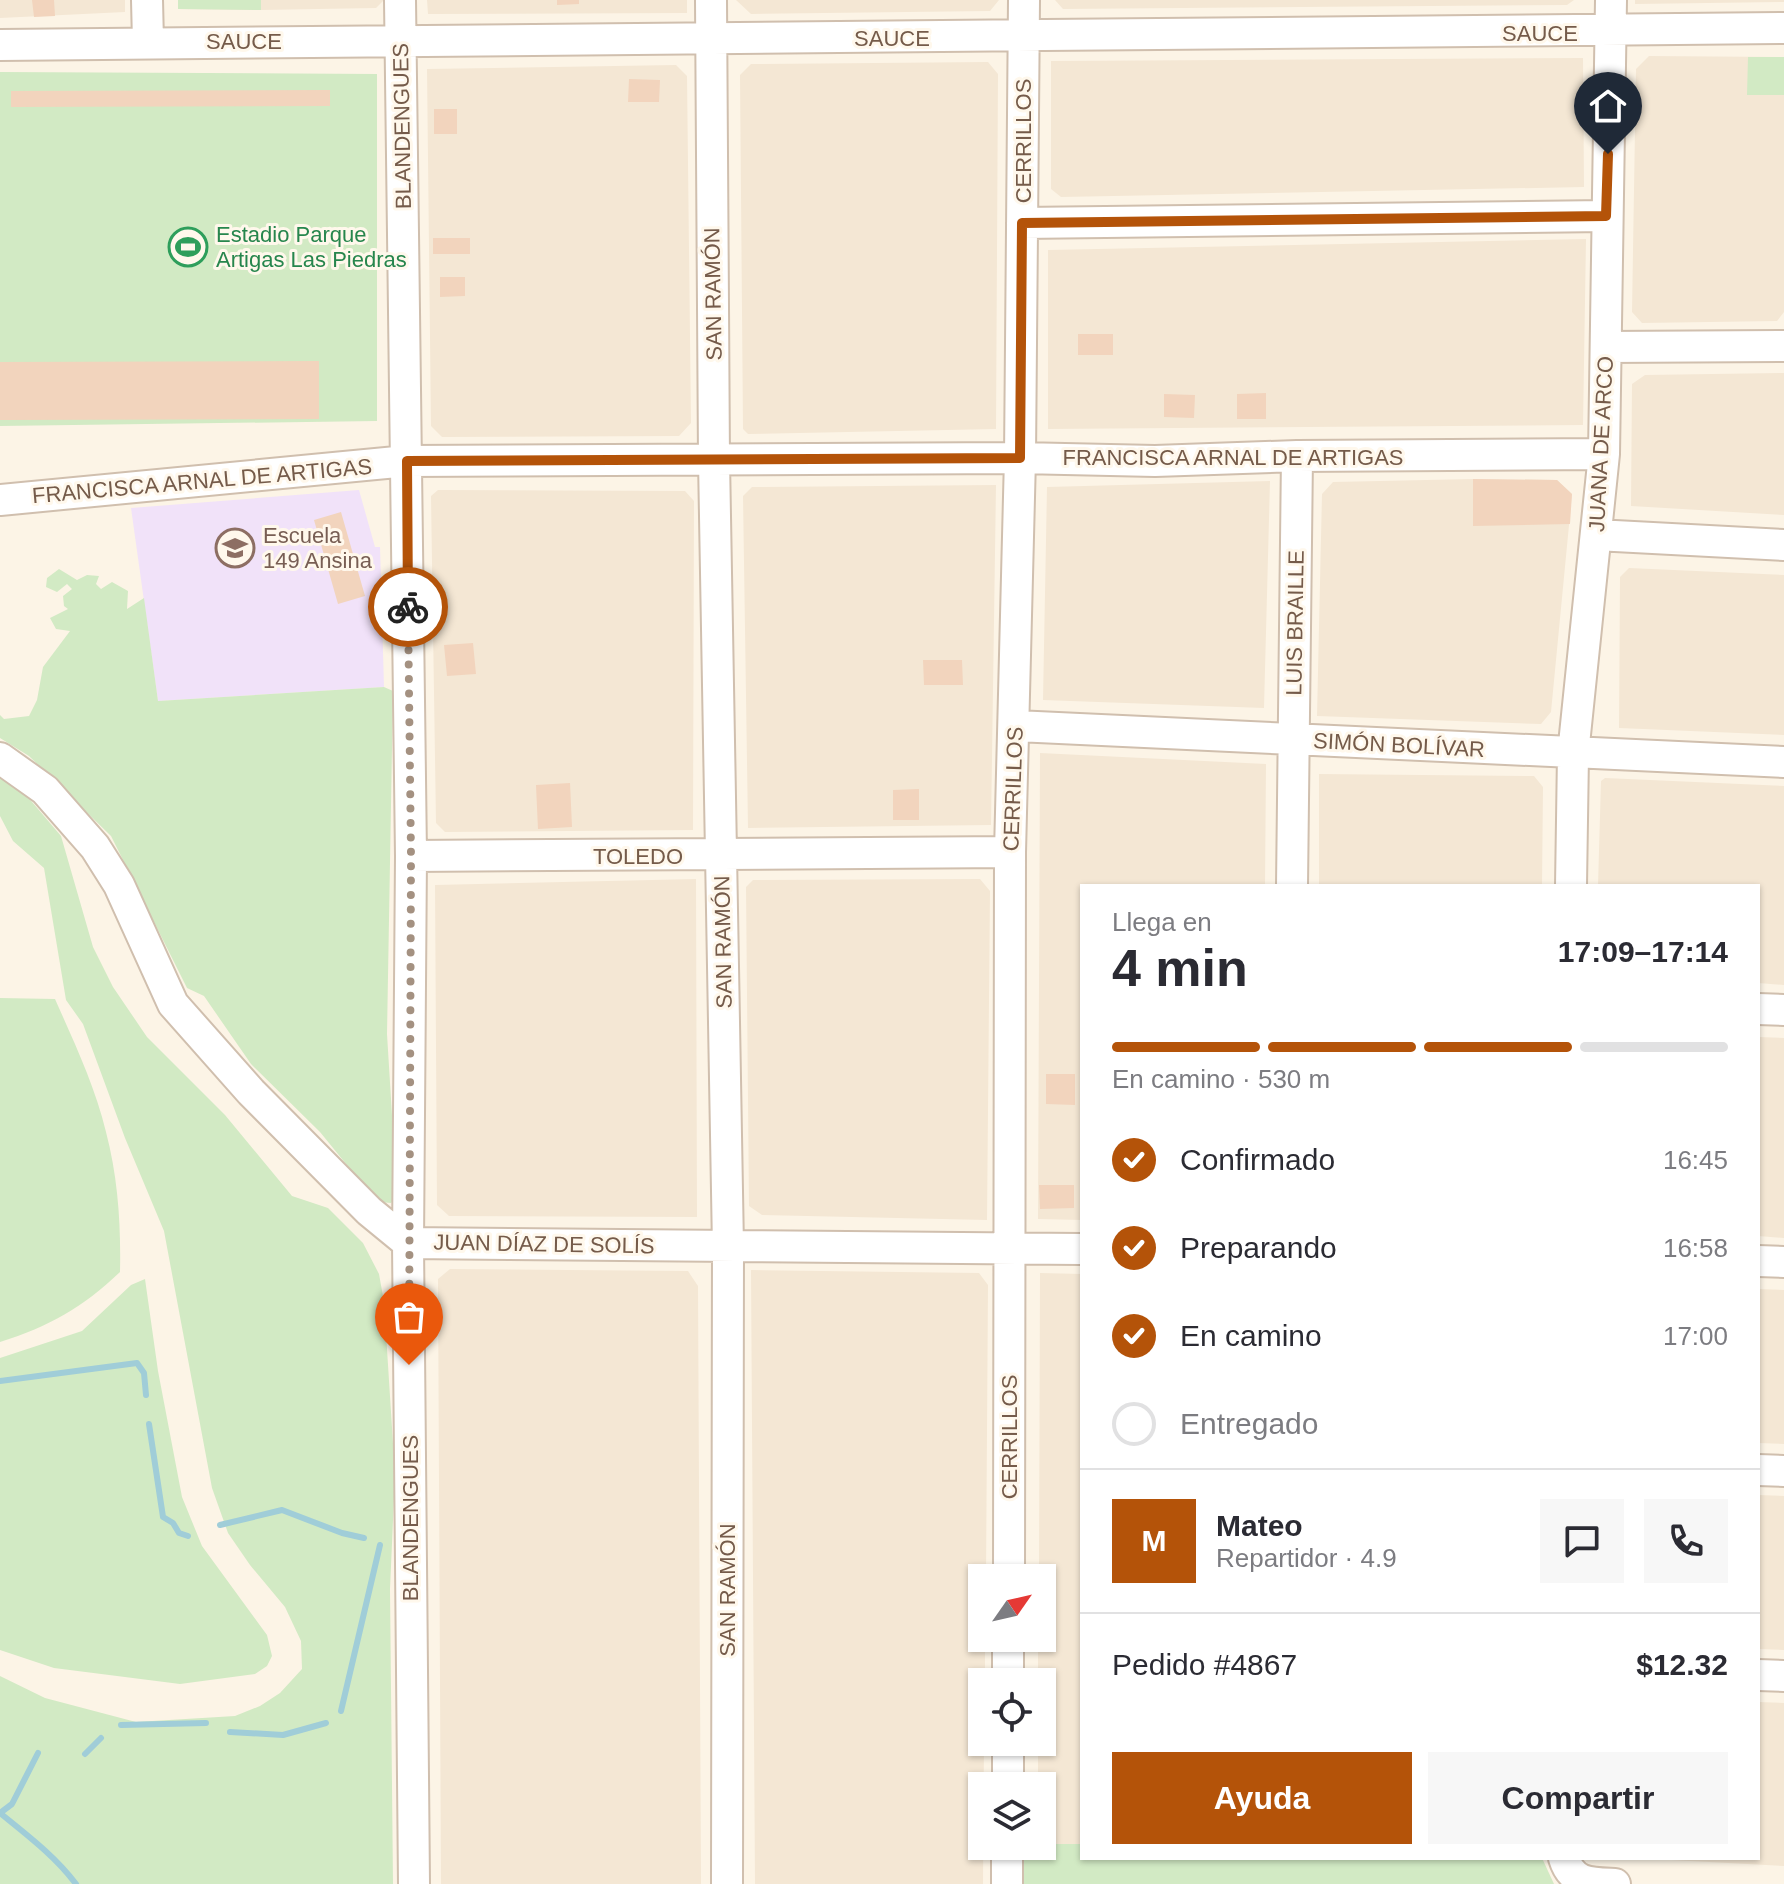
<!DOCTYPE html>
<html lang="es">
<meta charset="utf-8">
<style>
:root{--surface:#fff;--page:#f7f7f7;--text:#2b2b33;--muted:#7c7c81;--line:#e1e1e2;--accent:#b45309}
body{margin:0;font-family:Arial,sans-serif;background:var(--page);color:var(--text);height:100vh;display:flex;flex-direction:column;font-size:30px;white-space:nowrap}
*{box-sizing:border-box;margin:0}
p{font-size:26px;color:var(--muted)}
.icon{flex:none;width:44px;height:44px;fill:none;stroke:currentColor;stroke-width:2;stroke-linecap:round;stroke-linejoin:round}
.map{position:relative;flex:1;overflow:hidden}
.sheet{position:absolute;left:1080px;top:884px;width:680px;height:976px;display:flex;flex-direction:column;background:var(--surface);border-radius:0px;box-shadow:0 2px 6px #0004}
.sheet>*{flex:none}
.needle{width:52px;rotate:56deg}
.tools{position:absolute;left:968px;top:1564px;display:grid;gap:16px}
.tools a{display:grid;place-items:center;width:88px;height:88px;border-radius:0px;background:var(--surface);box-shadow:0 2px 6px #0004;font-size:40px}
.pin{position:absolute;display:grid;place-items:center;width:68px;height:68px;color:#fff;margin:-82px -34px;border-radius:50% 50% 50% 0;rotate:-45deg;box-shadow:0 0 8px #0007}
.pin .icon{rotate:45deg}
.courier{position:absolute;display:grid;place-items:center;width:80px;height:80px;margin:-40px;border:6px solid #b45309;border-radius:50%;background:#fff;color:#222;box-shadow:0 2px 10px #0007}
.head em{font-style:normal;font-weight:700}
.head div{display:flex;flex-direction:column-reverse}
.head{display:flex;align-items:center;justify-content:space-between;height:136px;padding:0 32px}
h1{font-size:52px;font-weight:700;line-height:60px}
.bar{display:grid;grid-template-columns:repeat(4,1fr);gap:12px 8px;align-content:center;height:96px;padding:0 32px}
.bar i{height:10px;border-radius:6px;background:var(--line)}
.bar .selected{background:var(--accent)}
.bar p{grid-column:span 4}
.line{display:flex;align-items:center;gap:20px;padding:0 32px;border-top:2px solid var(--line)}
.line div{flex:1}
.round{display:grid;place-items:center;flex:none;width:84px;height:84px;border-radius:0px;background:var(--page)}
ol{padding:0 32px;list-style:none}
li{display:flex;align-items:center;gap:24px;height:88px}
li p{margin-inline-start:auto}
li .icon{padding:8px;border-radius:50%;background:var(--accent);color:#fff;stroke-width:4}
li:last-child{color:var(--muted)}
li i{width:44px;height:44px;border:4px solid var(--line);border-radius:50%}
.button{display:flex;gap:16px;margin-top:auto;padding:16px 32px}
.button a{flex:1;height:92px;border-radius:0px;background:var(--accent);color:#fff;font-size:32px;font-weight:700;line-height:92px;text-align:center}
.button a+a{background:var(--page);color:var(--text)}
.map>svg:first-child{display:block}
</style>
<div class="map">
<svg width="1784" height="1884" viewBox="0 0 1784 1884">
<rect width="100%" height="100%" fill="#fcf4e6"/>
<path fill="#f4e7d4" d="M0,0H125V12L0,18Z
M178,0H383V1L376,8L261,10L178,9Z
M427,0H687V13L428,14Z
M736,0H999L990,11L751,14Z
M1055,0H1574L1567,5L1063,9Z
M1635,0H1784V2L1635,4Z
M1649,56L1784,57V312L1777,321L1642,323L1632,312L1636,69Z
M1583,58L1584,187L1061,197L1051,189V61Z
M988,62L998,74L996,429L748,434L743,429L740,75L751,64Z
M676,65L687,76L691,423L679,436L442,437L431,426L427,69Z
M1586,239L1583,425L1048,429V250Z
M1784,373V515L1631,506L1632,384L1645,375Z
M1473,479L1557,480L1572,494L1551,712L1541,724L1317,716L1322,494L1333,482Z
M1270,481L1264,708L1043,700L1047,487Z
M996,485L991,825L748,828L743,496L752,487Z
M438,490L685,491L694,501L693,830L445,832L436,823L431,496Z
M1629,568L1784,575V735L1619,728L1620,577Z
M1040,753L1266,764L1265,886H1082V1220L1038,1219Z
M1319,774L1534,776L1543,787L1542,886H1319Z
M1605,778L1784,786V985L1758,983V886H1598L1601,781Z
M696,879L697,1217L449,1216L437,1205L435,885Z
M980,879L990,891L987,1220L762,1215L749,1206L746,887L753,880Z
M1758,1037L1784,1038V1238L1758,1236Z
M450,1269L688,1271L698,1286L701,1884H441L438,1279Z
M751,1270L979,1273L988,1285L986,1578H982V1638H985V1682H982V1742H984L983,1884H755Z
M1040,1273L1082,1274V1844H1042V1786H1038V1742H1042V1682H1038V1638H1042V1578H1039Z
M1758,1289L1784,1290V1444L1758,1443Z
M1758,1495L1784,1496V1650L1758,1649Z
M1758,1702L1784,1703V1866L1634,1858H1758Z"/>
<path fill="#f1e2f9" d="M359,490L375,547H380L384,687L158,701L131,508Z"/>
<path fill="#d2eac4" d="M178,0H261V10L178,9Z
M1748,57H1784V95H1747Z
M0,72L377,74V421L0,426Z
M59,569L77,580L87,575L99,576L96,584L101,589L112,582L128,591L127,609L144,598L158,701L384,687L393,691L387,1034L397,1196L391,1203L380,1202L373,1197L320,1132L251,1064L204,996L187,988L111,836L29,756L0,738V715L4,719L29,716L37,700L43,667L70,631L56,629L50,618L68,609L64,606L63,596L72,589L67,584L57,592L46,587L47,578Z
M0,774L15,782L61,836L93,947L113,987L147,1037L225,1115L292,1196L328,1208L363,1243L379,1274L384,1302L395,1475L390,1589L393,1884H0V1676L45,1698L136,1722L235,1716L260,1706L280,1693L302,1669L301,1641L285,1607L250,1565L228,1533L212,1488L164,1231L125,1138L83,1024L66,1000L44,868L13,841L0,816Z
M0,998L55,999C74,1042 95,1086 106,1132C118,1178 121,1224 120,1272C82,1308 50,1326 0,1342Z
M145,1279L158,1371L182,1497L202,1546L267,1635L272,1656L267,1666L255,1674L180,1684L54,1668L0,1650V1358L82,1331L131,1285Z
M1042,1844H1082V1858H1542L1554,1884H1021V1846Z"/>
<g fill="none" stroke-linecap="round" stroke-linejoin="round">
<path stroke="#a0cdd8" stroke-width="6" d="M0,1381L137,1363L144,1373L146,1395
M149,1424L163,1517L173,1523L179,1533L188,1536
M220,1525L282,1510L342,1533L364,1538
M341,1711L380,1545
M121,1725L206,1723
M230,1732L283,1735L326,1723
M85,1754L101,1738
M0,1813C27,1835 55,1856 76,1884
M0,1813L12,1804L38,1753"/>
</g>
<path fill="#f2d4bd" d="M32,0H54L55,16L34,17Z
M557,0H579V4L557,5Z
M629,79L660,80L659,102H628Z
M330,90V106L11,107V91Z
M434,109H457V134H434Z
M433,238H470V254H433Z
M440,277H465V296L440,297Z
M1078,334H1113V355H1078Z
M319,361V419L0,420V362Z
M1266,393V419H1237V394Z
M1164,394L1195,395L1194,418L1164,417Z
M1473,479L1557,480L1572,494L1570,524L1473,526Z
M341,512L365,596L338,604L314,520Z
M473,643L476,674L447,676L444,645Z
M923,660H962L963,685H924Z
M570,783L572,827L538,829L536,785Z
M919,789V820H893V790Z
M1046,1074H1075V1105L1046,1104Z
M1039,1185H1074V1208L1040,1209Z"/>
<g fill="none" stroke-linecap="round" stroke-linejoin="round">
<defs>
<path id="minor" d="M147,0L148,42
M400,0L411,856L408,1243L414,1884
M711,0L714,460L728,1247L727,1884
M0,45L1784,28
M1022,223L1606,216
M1606,347L1784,346
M0,500L407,461L1020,458L1155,461L1297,456L1604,454
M1596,535L1784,545
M1015,726L1784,762
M0,758L45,790L95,847L119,885L173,1004L251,1092L369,1211L408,1243L1082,1249
M411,856L1010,852
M1292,886L1297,456
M1571,886L1573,754L1604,454L1611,0
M1758,1009L1784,1010
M1758,1261L1784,1262
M1758,1470L1784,1471
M1009,1578L1010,852L1020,458L1024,0
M1758,1675L1784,1676
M1008,1682V1638
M1008,1786V1742
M1564,1858C1572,1884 1591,1883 1615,1884
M1007,1884V1846"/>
</defs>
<use href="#minor" stroke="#d0bfae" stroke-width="34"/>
<use href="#minor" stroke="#fff" stroke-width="30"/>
</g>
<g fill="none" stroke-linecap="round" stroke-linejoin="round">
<path stroke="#a49181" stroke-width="8" stroke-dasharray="0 14.4" d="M408,607L411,856L409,1365"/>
<path stroke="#b45309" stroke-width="10" d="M408,607L407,461L1020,458L1022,223L1606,216L1608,154"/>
</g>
<defs>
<symbol id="stadium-ring" viewBox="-11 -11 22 22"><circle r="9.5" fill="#fff8ec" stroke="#2e9e5b" stroke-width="1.5"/><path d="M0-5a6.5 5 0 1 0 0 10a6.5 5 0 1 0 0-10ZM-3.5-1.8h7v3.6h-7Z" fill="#2e9e5b"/></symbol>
<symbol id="school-ring" viewBox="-11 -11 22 22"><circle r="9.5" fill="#fff8ec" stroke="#8d6e63" stroke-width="1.5"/><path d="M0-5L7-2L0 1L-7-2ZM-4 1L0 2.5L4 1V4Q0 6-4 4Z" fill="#8d6e63"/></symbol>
</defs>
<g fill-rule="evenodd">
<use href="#stadium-ring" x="166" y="225" width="44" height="44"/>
<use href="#school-ring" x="213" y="526" width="44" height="44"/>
</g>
<g text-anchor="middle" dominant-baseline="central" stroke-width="6" stroke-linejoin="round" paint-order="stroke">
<g font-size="22" fill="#755b4a" stroke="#fff8ec">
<text x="1540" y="33">SAUCE</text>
<text x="892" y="38">SAUCE</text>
<text x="244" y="41">SAUCE</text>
<text transform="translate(402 126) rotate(-91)">BLANDENGUES</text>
<text transform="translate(1023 141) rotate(-90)">CERRILLOS</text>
<text transform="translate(713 294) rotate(-91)">SAN RAMÓN</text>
<text transform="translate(1601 444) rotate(-87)">JUANA DE ARCO</text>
<text x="1233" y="457">FRANCISCA ARNAL DE ARTIGAS</text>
<text transform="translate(202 481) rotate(-5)">FRANCISCA ARNAL DE ARTIGAS</text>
<text transform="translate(1295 623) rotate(-89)">LUIS BRAILLE</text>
<text transform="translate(1399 745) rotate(3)">SIMÓN BOLÍVAR</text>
<text transform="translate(1013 789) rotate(-88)">CERRILLOS</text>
<text x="638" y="856">TOLEDO</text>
<text transform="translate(723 942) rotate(-91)">SAN RAMÓN</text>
<text transform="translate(544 1244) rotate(1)">JUAN DÍAZ DE SOLÍS</text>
<text transform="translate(1009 1437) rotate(-90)">CERRILLOS</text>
<text transform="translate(410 1518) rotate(-90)">BLANDENGUES</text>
<text transform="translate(727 1590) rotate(-90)">SAN RAMÓN</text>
</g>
<g font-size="22" fill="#27864d" stroke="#fff8ec" text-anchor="start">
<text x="216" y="234">Estadio Parque<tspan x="216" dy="25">Artigas Las Piedras</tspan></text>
</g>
<g font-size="22" fill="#785e54" stroke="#fff8ec" text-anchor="start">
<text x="263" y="535">Escuela<tspan x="263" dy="25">149 Ansina</tspan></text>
</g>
</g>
</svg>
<div class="tools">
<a><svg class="needle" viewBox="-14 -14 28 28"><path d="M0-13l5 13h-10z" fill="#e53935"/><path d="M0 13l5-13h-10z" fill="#7c7c81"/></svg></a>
<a><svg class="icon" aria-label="locate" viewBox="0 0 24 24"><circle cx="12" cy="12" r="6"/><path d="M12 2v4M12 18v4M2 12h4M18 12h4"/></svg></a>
<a><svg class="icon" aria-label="layers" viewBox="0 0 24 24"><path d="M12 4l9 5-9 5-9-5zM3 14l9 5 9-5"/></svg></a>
</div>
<div class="pin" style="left:409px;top:1365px;background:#ea580c"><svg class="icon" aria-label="bag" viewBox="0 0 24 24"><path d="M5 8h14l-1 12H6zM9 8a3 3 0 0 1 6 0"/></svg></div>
<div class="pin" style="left:1608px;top:154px;background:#1f2937"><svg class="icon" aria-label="home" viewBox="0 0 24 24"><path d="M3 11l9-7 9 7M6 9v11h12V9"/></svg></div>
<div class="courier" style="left:408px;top:607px"><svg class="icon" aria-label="bike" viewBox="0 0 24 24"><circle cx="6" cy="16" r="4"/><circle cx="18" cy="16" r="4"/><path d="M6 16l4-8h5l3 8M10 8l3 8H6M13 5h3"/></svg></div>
<section class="sheet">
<div class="head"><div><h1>4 min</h1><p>Llega en</p></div><em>17:09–17:14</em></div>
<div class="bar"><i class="selected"></i><i class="selected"></i><i class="selected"></i><i></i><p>En camino · 530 m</p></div>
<ol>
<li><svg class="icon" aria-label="check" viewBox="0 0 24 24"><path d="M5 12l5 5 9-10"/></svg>Confirmado<p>16:45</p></li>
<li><svg class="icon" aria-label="check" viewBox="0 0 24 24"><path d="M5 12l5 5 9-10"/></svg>Preparando<p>16:58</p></li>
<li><svg class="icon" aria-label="check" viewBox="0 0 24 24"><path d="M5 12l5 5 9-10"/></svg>En camino<p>17:00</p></li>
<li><i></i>Entregado</li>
</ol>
<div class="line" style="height:144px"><b class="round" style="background:var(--accent);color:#fff">M</b><div><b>Mateo</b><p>Repartidor · 4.9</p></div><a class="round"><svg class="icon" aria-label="chat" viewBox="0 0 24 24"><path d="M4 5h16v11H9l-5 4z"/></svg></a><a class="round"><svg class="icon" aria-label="phone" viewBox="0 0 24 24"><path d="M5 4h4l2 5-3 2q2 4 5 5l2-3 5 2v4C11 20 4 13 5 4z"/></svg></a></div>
<div class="line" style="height:104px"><div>Pedido #4867</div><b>$12.32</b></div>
<div class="button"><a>Ayuda</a><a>Compartir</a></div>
</section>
</div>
